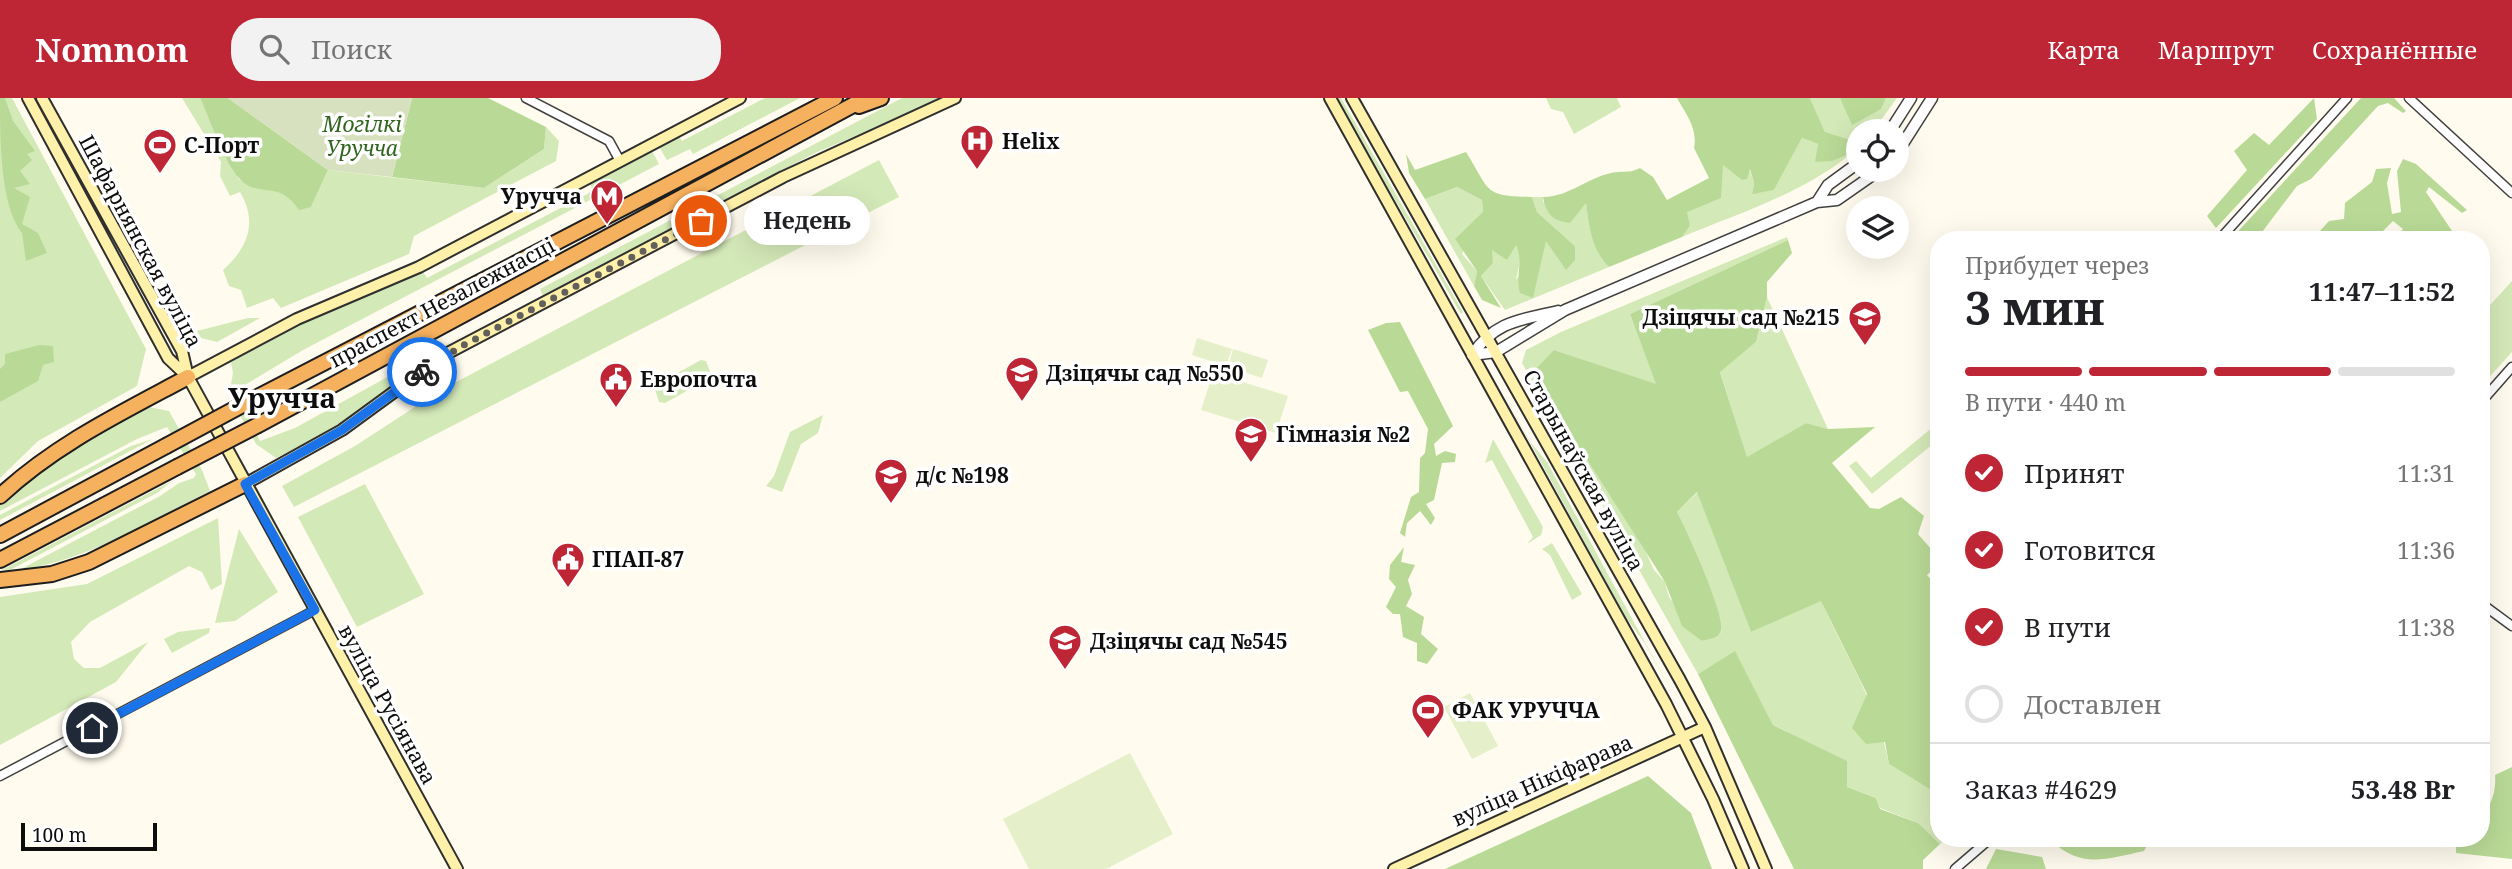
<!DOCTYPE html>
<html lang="ru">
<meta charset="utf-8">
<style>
:root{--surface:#fff;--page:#f2f2f2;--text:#202124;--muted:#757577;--line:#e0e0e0;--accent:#be2535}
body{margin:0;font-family:"Noto Serif",serif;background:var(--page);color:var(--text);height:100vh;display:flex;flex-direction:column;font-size:26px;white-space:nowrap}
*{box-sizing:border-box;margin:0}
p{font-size:23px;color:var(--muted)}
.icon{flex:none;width:38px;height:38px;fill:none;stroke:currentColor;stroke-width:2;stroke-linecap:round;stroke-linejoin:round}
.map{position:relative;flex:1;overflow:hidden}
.panel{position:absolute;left:1930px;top:133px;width:560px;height:616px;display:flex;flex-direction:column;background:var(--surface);border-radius:28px;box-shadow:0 7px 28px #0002}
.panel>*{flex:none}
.buttons{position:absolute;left:1846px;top:21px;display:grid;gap:14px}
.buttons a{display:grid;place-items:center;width:63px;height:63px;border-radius:50%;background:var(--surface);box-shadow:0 7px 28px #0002;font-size:35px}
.scale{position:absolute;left:21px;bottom:18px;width:136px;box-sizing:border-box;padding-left:7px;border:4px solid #0d0d0d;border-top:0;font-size:19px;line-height:24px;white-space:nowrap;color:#0d0d0d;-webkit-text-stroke:5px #fff;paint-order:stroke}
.pin{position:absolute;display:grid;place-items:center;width:60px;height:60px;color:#fff;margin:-30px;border:4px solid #fff;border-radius:50%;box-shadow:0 2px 7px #0007}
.courier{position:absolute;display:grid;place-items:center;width:70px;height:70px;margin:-35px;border:5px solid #1a73e8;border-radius:50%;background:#fff;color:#222;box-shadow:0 2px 9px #0007}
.bubble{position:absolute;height:49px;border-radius:24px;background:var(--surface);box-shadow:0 7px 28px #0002;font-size:23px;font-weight:700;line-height:49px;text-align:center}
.head em{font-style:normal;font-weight:700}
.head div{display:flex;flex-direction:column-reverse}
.head{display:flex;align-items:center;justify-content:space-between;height:119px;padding:0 35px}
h1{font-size:46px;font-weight:700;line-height:52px}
.bar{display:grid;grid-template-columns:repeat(4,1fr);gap:10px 7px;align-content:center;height:84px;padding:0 35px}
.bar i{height:9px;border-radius:5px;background:var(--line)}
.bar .on{background:var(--accent)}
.bar p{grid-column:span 4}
.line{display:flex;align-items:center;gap:18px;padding:0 35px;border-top:2px solid var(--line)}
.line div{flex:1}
ol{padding:0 35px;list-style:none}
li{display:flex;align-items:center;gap:21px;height:77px}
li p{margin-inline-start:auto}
li .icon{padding:7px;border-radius:50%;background:var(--accent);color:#fff;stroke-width:4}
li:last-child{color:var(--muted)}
li i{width:38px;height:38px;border:4px solid var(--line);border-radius:50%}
header{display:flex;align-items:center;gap:42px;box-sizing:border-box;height:98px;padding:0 35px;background:var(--accent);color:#fff}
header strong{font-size:33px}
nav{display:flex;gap:38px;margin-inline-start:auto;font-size:24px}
.search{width:490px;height:63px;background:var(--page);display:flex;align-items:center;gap:18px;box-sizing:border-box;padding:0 24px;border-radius:28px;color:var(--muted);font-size:26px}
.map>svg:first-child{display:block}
</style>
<header>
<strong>Nomnom</strong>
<div class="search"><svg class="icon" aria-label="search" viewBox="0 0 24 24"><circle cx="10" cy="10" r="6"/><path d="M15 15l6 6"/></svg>Поиск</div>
<nav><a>Карта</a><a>Маршрут</a><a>Сохранённые</a></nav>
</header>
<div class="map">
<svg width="2512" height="771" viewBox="0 0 2512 771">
<rect width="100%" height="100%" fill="#fffbee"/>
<path fill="#d4e9b8" d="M0,0H12L146,251L137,288L38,343L0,380Z
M182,0H200L239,81L256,91L274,92L311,109L328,72L484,90L544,51L546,29L559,43L556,63L414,138L409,156L281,210L273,200L247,210L241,192L229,188L223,172C248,150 258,124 240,94L230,98L220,78L221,64Z
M765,0H800L693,56L690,51L667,62L659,49L679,38L682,43Z
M902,0H945L815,55L543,198L540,191Z
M1336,0H1341L1463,214L1461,216Z
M1546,0H1617L1621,9L1574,36L1563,14L1551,11Z
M1810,0H1840L1843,5L1881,11L1886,0H1897L1873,33H1858V49C1815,91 1737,116 1682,139L1690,128L1686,114L1723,66L1749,70L1754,85L1752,95L1774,92L1802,40L1818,46L1816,64L1825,34Z
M652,53L659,66L303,252L240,290L236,297L260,343L295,330L511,211L441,250L344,326L276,360L256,346L229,297L233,275L231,264L299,227L423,174L427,180L593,93L590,86Z
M879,62L899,99L294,409L282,388L355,348L441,292Z
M1457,89L1482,102L1483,114L1462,156L1477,173L1474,188L1425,101Z
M1532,99H1543V104L1577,113L1586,104C1589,128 1591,152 1609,169L1505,212L1481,178L1493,165L1491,151L1516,146L1521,158L1516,182L1546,142L1575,162V148L1537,114Z
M1787,139L1788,142L1630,216L1657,287L1554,252L1654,472L1665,484L1669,499L1702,543C1709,541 1717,541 1721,534C1727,520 1686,430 1677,414L1698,394L1751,534L1821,502C1845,557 1878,607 1889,666L1939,697V740H1947L1940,746L1918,725L1880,710L1876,700L1847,689L1786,633L1773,627L1735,554L1698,576L1522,265L1526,252L1561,234Z
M2512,183V254L2482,287V216Z
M1767,199L1828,331L1806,325L1747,360L1720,273L1756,244Z
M248,220H260L217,244L201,240L197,233Z
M701,262L706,263L712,279L665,305L659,304L654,288Z
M1501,291L1531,345L1547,364L1673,596L1644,544L1626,520Z
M149,309L169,313L202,372L210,393C148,424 89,462 19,472L160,398L179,385L194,380L196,376L167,329L137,341L0,413V405C49,359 90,339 149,309Z
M823,317L818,335L801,346L782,394L766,388L774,378L790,334Z
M1939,324V341L1872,396L1849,368L1856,363L1871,380Z
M153,341L0,422V417L131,348Z
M1493,341L1543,429L1541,437L1527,446L1533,439L1492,362L1485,365Z
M172,383L157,395L10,472H2Z
M365,386L424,496L357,529L298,419Z
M218,420L222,486L211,492L202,474L189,468L90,524L71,544L74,561L84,570H100L148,544L116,584L0,647V499L87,486Z
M239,431L278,494L235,523L215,525Z
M1552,445L1582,496L1572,502L1550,457L1542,451Z
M210,530L209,535L172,555L164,541L178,534Z"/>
<path fill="#b9da97" d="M0,0H5L13,23L35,53L27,56L32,62L20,73L30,86L14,90L30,99L22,126L38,135L47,155L26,163L22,135C0,108 0,40 0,0Z
M200,0H228L328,72L311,109L299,112C278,80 258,102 239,80C223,62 211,23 200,0Z
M412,0H488L546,29L544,51L484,90L392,79Z
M1677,0H1810L1825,34L1850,42L1849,56L1832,63L1815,64L1818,46L1802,40L1774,92L1752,96L1754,85L1750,71L1747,81L1742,82L1723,67L1721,100L1687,114L1690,128L1682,139L1609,169C1591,152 1589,128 1586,105L1570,125C1553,123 1546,116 1543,99C1571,99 1591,76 1618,74C1628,73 1630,75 1640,70L1653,79L1667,102L1709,80L1694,50C1698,31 1686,16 1677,0Z
M1840,0H1886L1881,11L1852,27Z
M2314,0L2317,21L2216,130L2207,118L2247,72L2234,53L2254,35L2269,47Z
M2361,0H2394L2406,13L2403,15L2388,5L2378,8L2311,81L2297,88L2256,142H2230Z
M1466,54C1491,94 1483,98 1532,99L1537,114L1575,148V162L1566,172L1546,143L1533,200L1520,195C1515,177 1524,163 1516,147L1507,162L1492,152L1493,165L1481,178L1501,210L1482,202L1474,188L1477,173L1455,141L1483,114L1482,102L1457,89L1425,101L1409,75L1406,56L1415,72Z
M2403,61L2416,66L2467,112L2462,115L2429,89L2426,94L2458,142H2395L2403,131L2393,123L2377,139L2369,133L2363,142H2312L2329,123L2344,121L2345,105L2372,84L2376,71L2391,70L2387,85L2392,116L2401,114L2397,73Z
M1788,142L1792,155L1767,184V199L1756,244L1720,274L1747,359L1806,325L1828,331L1875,329L1832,365L1870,410L1879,411L1901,399L1924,418L1918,436L1939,460V466L1927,477L1939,492V697L1889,666L1885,644L1866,646L1852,630L1867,596L1821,503L1751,534L1697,394L1677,414C1686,430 1727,520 1721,533C1718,541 1709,541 1702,543L1682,528L1665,484L1532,275L1554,252L1656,286L1630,216Z
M1400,224L1453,328L1434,346L1436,358L1445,353L1456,356L1455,364L1442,365L1434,402L1426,406L1435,420L1431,427L1420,413L1407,425L1405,439L1400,435L1411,399L1419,394L1420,360L1425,355L1428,331L1408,293L1400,294L1368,232L1386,225Z
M39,247L53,248L54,264L43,267L38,283L0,304V271L5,266V256Z
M1404,449L1401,464L1415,467L1408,482L1412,496L1406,508L1424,519L1421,536L1438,551L1427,566L1417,563V545L1403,539L1400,516H1393L1386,509L1396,489L1389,481L1390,467Z
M1735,553L1773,627L1847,663V689L1876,700L1880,711L1918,725L1940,746L1923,762V771H1794L1698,576Z
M2512,669V761L2456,755V740H2482V715C2493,707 2496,690 2495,677Z
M1648,678L1691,715L1712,771H1445Z
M2048,740H2151L2144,753C2102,762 2081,771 2048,740Z
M1996,751L2042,759L2046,771H1986Z"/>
<path fill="#d8e1bf" d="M228,0H412L392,79L328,72Z"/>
<path fill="#e5f0ca" d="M1197,240L1232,251L1226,268L1192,257Z
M1233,251L1268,262L1262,280L1228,269Z
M1213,275L1288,298L1276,335L1201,312Z
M1470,595L1498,648L1472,661L1444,609Z
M1130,655L1173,736L1106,771H1029L1003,721Z"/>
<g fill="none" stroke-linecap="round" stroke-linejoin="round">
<defs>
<path id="minor" d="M526,0L609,43L620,63
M2409,0L2512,95
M2219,142L2347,0
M2482,303L2512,269
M2482,506L2512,528
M0,678L315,512
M1955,771L1991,740"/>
<path id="tertiary" d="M1890,33L1911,0
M1897,55L1932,0
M1817,104L1828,87L1858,65
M1472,257L1496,254L1565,212L1817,104L1837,102L1880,72
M1472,257C1495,223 1520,222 1558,213"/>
<path id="secondary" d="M28,0L168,260L188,279
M42,0L182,253L188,279L457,771
M1330,0L1666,606L1713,701L1743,771
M1352,0L1680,582L1705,629L1766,771
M188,279L297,221L419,169L740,0
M245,386L342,332L446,256L783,79L955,0
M1394,771L1705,629"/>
<path id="trunk" d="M859,8L881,0
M246,305L835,0
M258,327L866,0
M0,398C56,346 121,315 188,279
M0,437L166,348
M0,462L177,369
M0,482L52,476L89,464L245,386"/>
</defs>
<use href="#minor" stroke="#404040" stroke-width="11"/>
<use href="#tertiary" stroke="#404040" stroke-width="13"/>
<use href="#secondary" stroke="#2f2f2f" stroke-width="14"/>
<use href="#trunk" stroke="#1e1e1e" stroke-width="18"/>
<use href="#minor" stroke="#fff" stroke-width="8"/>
<use href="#tertiary" stroke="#fff" stroke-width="10"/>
<use href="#secondary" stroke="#fff1a9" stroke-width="10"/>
<use href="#trunk" stroke="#f6b15e" stroke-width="14"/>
<defs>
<path id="trunk-bridge" d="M166,348L246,305
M177,369L258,327"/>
</defs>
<use href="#trunk-bridge" stroke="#1e1e1e" stroke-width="18" stroke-linecap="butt"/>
<use href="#trunk-bridge" stroke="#f6b15e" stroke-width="14"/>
</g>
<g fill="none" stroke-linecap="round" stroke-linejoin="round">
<path stroke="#62605c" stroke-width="7" stroke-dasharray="0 12.6" d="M422,274L460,249L701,123"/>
<path stroke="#1a73e8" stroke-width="9" d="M92,630L315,512L245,386L342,332L422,274"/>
</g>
<defs>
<symbol id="hospital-pin" viewBox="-11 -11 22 30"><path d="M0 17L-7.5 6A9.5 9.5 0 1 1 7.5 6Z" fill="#be2535" stroke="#fff"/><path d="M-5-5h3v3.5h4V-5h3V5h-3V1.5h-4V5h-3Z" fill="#fff"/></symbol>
<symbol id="stadium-pin" viewBox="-11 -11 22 30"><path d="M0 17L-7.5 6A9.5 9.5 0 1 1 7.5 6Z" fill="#be2535" stroke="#fff"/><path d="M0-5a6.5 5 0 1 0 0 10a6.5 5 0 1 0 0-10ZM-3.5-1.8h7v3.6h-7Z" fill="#fff"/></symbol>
<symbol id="metro-pin" viewBox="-11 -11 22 30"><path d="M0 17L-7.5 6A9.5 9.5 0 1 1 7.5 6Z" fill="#be2535" stroke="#fff"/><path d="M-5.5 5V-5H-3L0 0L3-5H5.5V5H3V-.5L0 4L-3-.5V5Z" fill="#fff"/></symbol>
<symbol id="school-pin" viewBox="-11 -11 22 30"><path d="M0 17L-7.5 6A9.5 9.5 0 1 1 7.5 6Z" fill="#be2535" stroke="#fff"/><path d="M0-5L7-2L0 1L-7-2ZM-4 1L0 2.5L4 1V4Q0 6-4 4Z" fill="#fff"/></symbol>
<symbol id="civic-pin" viewBox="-11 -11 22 30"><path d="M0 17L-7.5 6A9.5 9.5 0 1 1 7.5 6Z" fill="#be2535" stroke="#fff"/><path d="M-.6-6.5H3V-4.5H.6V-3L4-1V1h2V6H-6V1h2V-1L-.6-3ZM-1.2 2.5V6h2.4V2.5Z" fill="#fff"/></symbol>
</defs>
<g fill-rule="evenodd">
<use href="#hospital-pin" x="958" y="24" width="38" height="52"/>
<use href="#stadium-pin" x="141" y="28" width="38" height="52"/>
<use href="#metro-pin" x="588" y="79" width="38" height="52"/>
<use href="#school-pin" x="1846" y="200" width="38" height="52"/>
<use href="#school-pin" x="1003" y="256" width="38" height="52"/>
<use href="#civic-pin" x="597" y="262" width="38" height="52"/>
<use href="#school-pin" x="1232" y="317" width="38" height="52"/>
<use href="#school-pin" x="872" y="358" width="38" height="52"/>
<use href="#civic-pin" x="549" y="442" width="38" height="52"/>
<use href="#school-pin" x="1046" y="524" width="38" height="52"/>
<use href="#stadium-pin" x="1409" y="593" width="38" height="52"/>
</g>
<g text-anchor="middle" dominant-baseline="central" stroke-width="7" stroke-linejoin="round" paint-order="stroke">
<g font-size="21" font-style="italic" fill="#30651e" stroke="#fff">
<text x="362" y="26">Могілкі<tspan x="362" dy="24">Уручча</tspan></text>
</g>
<g font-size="21" font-weight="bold" fill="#0d0d0d" stroke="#fff" text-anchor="start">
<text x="1002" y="43">Helix</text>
<text x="184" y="47">С-Порт</text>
<text x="582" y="98" text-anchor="end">Уручча</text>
<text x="1840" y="219" text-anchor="end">Дзіцячы сад №215</text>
<text x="1046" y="275">Дзіцячы сад №550</text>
<text x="640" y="281">Европочта</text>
<text x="1276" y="336">Гімназія №2</text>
<text x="916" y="377">д/с №198</text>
<text x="592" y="461">ГПАП-87</text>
<text x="1090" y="543">Дзіцячы сад №545</text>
<text x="1452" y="612">ФАК УРУЧЧА</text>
</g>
<g font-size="21" fill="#0d0d0d" stroke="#fff">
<text transform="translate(141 143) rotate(62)">Шафарнянская вуліца</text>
<text transform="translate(442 204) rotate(-28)">праспект Незалежнасці</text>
<text transform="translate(1584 372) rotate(61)">Старынаўская вуліца</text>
<text transform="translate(388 606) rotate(61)">вуліца Русіянава</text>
<text transform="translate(1542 682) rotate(-24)">вуліца Нікіфарава</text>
</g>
<g font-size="28" font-weight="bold" fill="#0d0d0d" stroke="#fff">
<text x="282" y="299">Уручча</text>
</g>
</g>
</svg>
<div class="buttons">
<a><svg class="icon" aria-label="locate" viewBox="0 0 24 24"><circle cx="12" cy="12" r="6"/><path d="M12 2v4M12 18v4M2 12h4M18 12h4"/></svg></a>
<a><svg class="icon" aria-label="layers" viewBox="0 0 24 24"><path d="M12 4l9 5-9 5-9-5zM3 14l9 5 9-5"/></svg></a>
</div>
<div class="scale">100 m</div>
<div class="pin" style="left:701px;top:123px;background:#ea580c"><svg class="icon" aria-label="bag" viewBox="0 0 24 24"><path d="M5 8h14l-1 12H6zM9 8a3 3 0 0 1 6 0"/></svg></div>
<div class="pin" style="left:92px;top:630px;background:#1f2937"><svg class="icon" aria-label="home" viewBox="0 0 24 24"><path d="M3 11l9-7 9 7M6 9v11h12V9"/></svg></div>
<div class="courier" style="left:422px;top:274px"><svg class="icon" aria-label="bike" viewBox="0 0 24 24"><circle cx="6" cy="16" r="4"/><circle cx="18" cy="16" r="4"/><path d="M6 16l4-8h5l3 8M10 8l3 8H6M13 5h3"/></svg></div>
<div class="bubble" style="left:744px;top:98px;width:126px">Недень</div>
<section class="panel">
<div class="head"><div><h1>3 мин</h1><p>Прибудет через</p></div><em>11:47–11:52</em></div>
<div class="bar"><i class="on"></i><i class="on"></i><i class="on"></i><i></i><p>В пути · 440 m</p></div>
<ol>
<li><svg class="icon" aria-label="check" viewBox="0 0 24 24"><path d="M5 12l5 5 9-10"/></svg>Принят<p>11:31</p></li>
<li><svg class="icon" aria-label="check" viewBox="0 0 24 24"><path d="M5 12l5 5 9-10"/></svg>Готовится<p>11:36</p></li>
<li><svg class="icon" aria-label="check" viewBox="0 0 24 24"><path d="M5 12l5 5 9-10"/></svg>В пути<p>11:38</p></li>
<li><i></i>Доставлен</li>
</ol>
<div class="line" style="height:91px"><div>Заказ #4629</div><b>53.48 Br</b></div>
</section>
</div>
